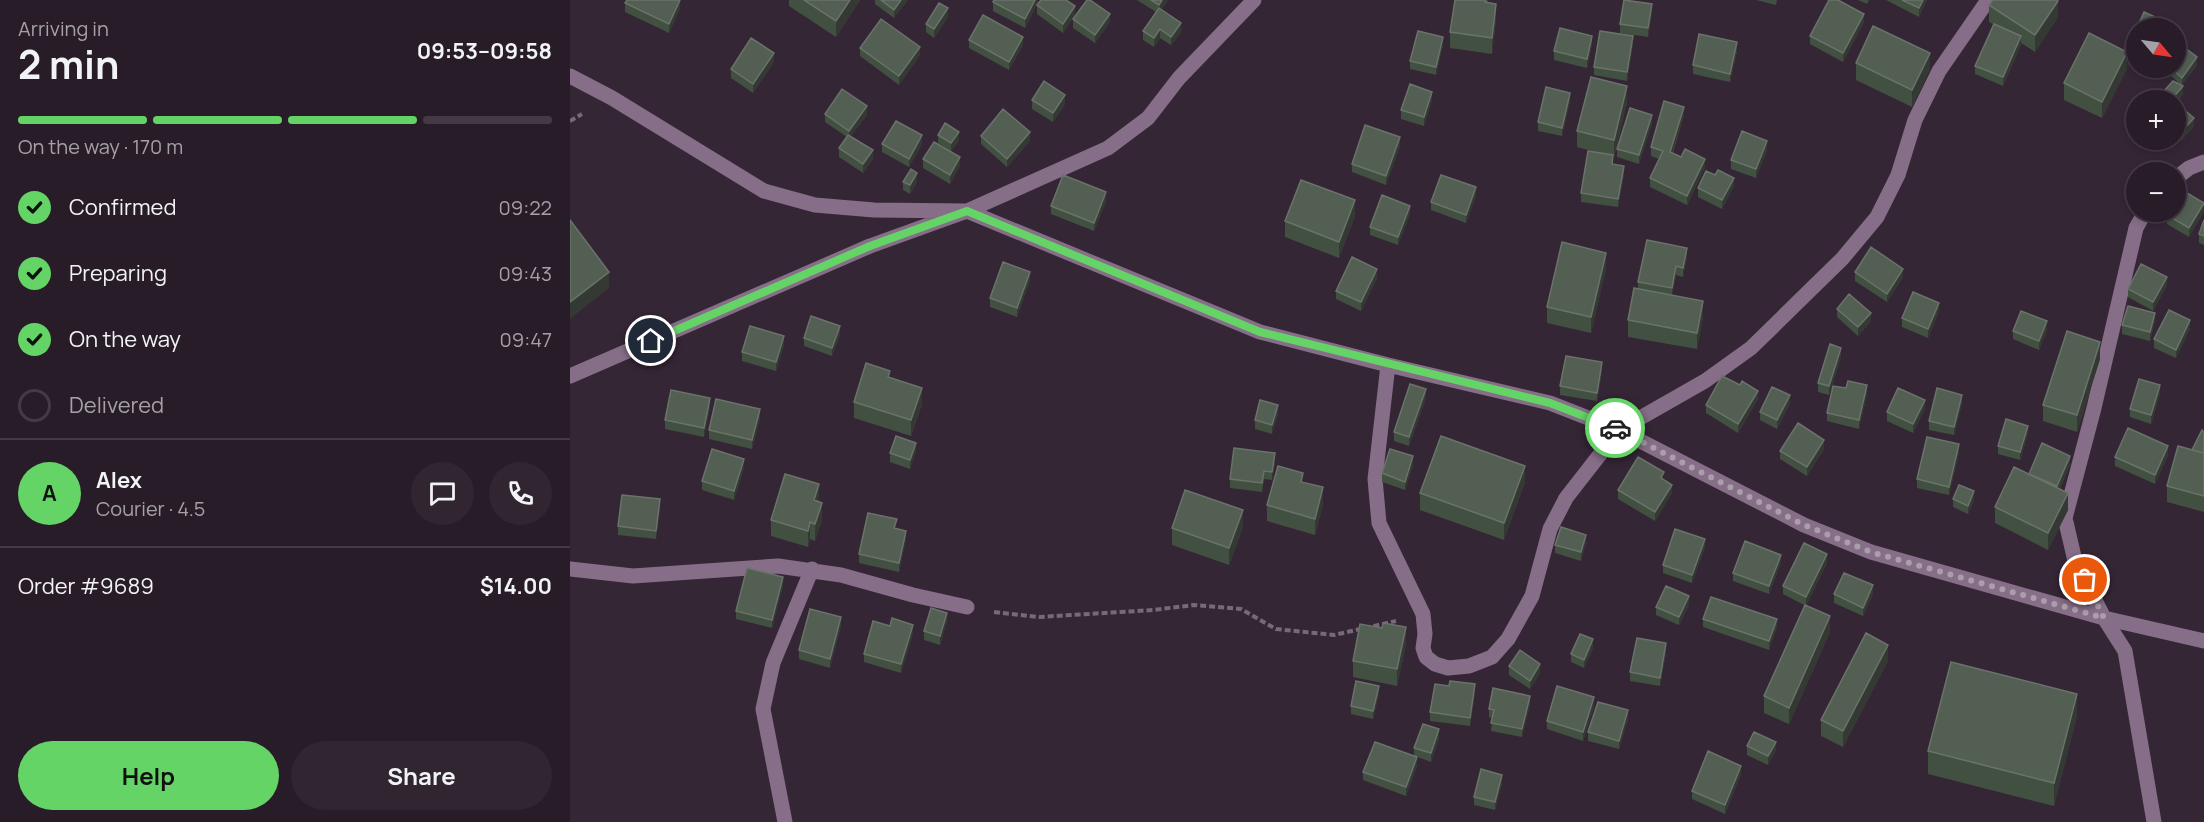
<!DOCTYPE html>
<meta charset="utf-8">
<style>
:root{--surface:#281c28;--page:#302530;--text:#f1f3f6;--muted:#a5a1a8;--line:#443a45;--accent:#65d467}
body{margin:0;font-family:Manrope,sans-serif;background:var(--page);color:var(--text);height:100vh;display:flex;flex-direction:column;font-size:22px;white-space:nowrap}
*{box-sizing:border-box;margin:0}
p{font-size:20px;color:var(--muted)}
.icon{flex:none;width:33px;height:33px;fill:none;stroke:currentColor;stroke-width:2;stroke-linecap:round;stroke-linejoin:round}
.map{position:relative;flex:1;overflow:hidden}
.side{display:flex;flex-direction:column;background:var(--surface);width:570px}
.side>*{flex:none}
.needle{width:39px;rotate:119deg}
.tools{position:absolute;left:1556px;top:18px;display:grid;gap:12px}
.tools a{display:grid;place-items:center;width:60px;height:60px;border-radius:50%;background:var(--surface);box-shadow:0 3px 9px #0003,0 0 0 2px var(--line);font-size:30px}
.pin{position:absolute;display:grid;place-items:center;width:51px;height:51px;color:#fff;margin:-26px;border:3px solid #fff;border-radius:50%;box-shadow:0 2px 6px #0007}
.courier{position:absolute;display:grid;place-items:center;width:60px;height:60px;margin:-30px;border:4px solid #65d467;border-radius:50%;background:#fff;color:#222;box-shadow:0 2px 8px #0007}
.overview em{font-style:normal;font-weight:700}
.overview div{display:flex;flex-direction:column-reverse}
.overview{display:flex;align-items:center;justify-content:space-between;height:102px;padding:0 18px}
h1{font-size:39px;font-weight:700;line-height:45px}
.bar{display:grid;grid-template-columns:repeat(4,1fr);gap:9px 6px;align-content:center;height:72px;padding:0 18px}
.bar i{height:8px;border-radius:4px;background:var(--line)}
.bar .active{background:var(--accent)}
.bar p{grid-column:span 4}
.line{display:flex;align-items:center;gap:15px;padding:0 18px;border-top:2px solid var(--line)}
.line div{flex:1}
.round{display:grid;place-items:center;flex:none;width:63px;height:63px;border-radius:32px;background:var(--page)}
ol{padding:0 18px;list-style:none}
li{display:flex;align-items:center;gap:18px;height:66px}
li p{margin-inline-start:auto}
li .icon{padding:6px;border-radius:50%;background:var(--accent);color:#111;stroke-width:4}
li:last-child{color:var(--muted)}
li i{width:33px;height:33px;border:3px solid var(--line);border-radius:50%}
.cta{display:flex;gap:12px;margin-top:auto;padding:12px 18px}
.cta a{flex:1;height:69px;border-radius:36px;background:var(--accent);color:#111;font-size:24px;font-weight:700;line-height:69px;text-align:center}
.cta a+a{background:var(--page);color:var(--text)}
main{display:flex;flex:1;min-height:0}
.map>svg:first-child{display:block}
</style>
<main>
<section class="side">
<div class="overview"><div><h1>2 min</h1><p>Arriving in</p></div><em>09:53–09:58</em></div>
<div class="bar"><i class="active"></i><i class="active"></i><i class="active"></i><i></i><p>On the way · 170 m</p></div>
<ol>
<li><svg class="icon" aria-label="check" viewBox="0 0 24 24"><path d="M5 12l5 5 9-10"/></svg>Confirmed<p>09:22</p></li>
<li><svg class="icon" aria-label="check" viewBox="0 0 24 24"><path d="M5 12l5 5 9-10"/></svg>Preparing<p>09:43</p></li>
<li><svg class="icon" aria-label="check" viewBox="0 0 24 24"><path d="M5 12l5 5 9-10"/></svg>On the way<p>09:47</p></li>
<li><i></i>Delivered</li>
</ol>
<div class="line" style="height:108px"><b class="round" style="background:var(--accent);color:#111">A</b><div><b>Alex</b><p>Courier · 4.5</p></div><a class="round"><svg class="icon" aria-label="chat" viewBox="0 0 24 24"><path d="M4 5h16v11H9l-5 4z"/></svg></a><a class="round"><svg class="icon" aria-label="phone" viewBox="0 0 24 24"><path d="M5 4h4l2 5-3 2q2 4 5 5l2-3 5 2v4C11 20 4 13 5 4z"/></svg></a></div>
<div class="line" style="height:78px"><div>Order #9689</div><b>$14.00</b></div>
<div class="cta"><a>Help</a><a>Share</a></div>
</section>
<div class="map">
<svg width="1634" height="822" viewBox="0 0 1634 822">
<rect width="100%" height="100%" fill="#352636"/>
<g fill="none" stroke-linecap="round" stroke-linejoin="round">
<path stroke="#776977" stroke-width="4" stroke-dasharray="6 3" stroke-linecap="butt" d="M0,121L12,114
M424,612L469,617L583,610L624,605L671,609L706,629L764,635L826,621"/>
<path stroke="#876e88" stroke-width="15" d="M0,76L42,98L194,191L245,205L304,210L397,211L690,332L818,365L980,403L1049,430L1234,525L1301,552L1534,618L1555,651L1584,822
M1605,179L1619,168L1634,162
M1575,212L1566,228L1524,408L1495,518L1505,561L1534,618L1634,641
M818,365L805,479L809,523L853,614L855,634L853,648L856,657L865,664L878,668L899,666L922,657L938,639L962,596L980,529L996,498L1049,430L1135,381L1181,348L1272,259L1307,217L1328,175L1345,120L1369,71L1418,0
M0,376L300,246L397,211L538,148L578,118L609,78L684,0
M0,569L63,576L208,566L271,575L343,595L397,607
M215,822L193,709L203,663L242,569"/>
</g>
<path fill="#415040" d="M219,0H290L266,37L219,6Z
M305,0H338L324,18L305,4Z
M468,0V2L455,28L423,11V2Z
M567,0H598L591,10L611,32L601,45L590,38L584,47L573,40V31L586,12Z
M918,0V2L926,20L922,54L880,48V32Z
M1186,0H1207L1206,5Z
M1288,0H1299L1297,4Z
M1316,0H1357L1349,17Z
M55,3L110,9L99,33L55,12Z
M467,5L505,15L493,33L467,14Z
M1419,5L1488,17L1465,52L1451,43V45L1433,86L1405,74V66L1423,24L1419,22Z
M1082,13L1078,37L1050,33V24Z
M378,17L364,38L356,32V24Z
M503,19L540,22L525,43L503,28Z
M1294,22L1273,62L1240,44V36Z
M1566,31V46L1564,45V36Z
M399,40L453,45L439,70L399,48Z
M1022,44L1017,68L984,60V51Z
M1063,44L1057,81L1024,75V67Z
M873,45L866,75L840,69V61Z
M290,48L350,55L329,85L290,56Z
M1167,51L1160,82L1123,74V65Z
M204,62L183,93L161,78V69Z
M1286,63L1360,69L1342,107L1286,80Z
M1627,65L1612,85L1613,94L1606,103L1624,126L1612,140L1605,134V100L1610,84L1593,68Z
M1557,68L1532,118L1494,100V83Z
M462,100L495,104L483,122L462,109Z
M862,100L854,126L831,119V110Z
M1000,101L992,136L968,131V122Z
M1057,102L1044,157L1043,156V164L1054,175L1048,207L1011,202V193L1029,153L1007,147V131Z
M255,114L297,115L281,136L303,159L293,173L269,157V148L277,137L255,122Z
M1114,115L1103,153L1135,167L1117,205L1080,187V178L1089,159L1081,156V147Z
M1082,123L1069,164L1047,157V149Z
M368,135L389,141L381,151L368,143Z
M411,136L460,141L437,167L411,144Z
M312,144H352L339,167L312,152Z
M830,146L816,185L782,172V164Z
M1197,150L1186,178L1161,169V160Z
M353,159L390,166L380,184L353,168Z
M1145,175L1164,186L1152,209L1128,197V188Z
M333,182H347L340,194L333,190Z
M906,196L896,223L861,210V202Z
M536,201L524,231L481,214V206Z
M1634,211L1619,237L1597,224V215Z
M840,214L828,245L800,235V227Z
M785,216L769,258L715,237V221Z
M1634,220V245L1629,243V234Z
M1117,256L1113,277L1106,275L1102,295L1133,317L1127,349L1058,337V320L1068,289V282Z
M1036,269L1021,333L977,323V307Z
M1285,272L1333,277L1317,302L1285,281Z
M807,278L791,311L766,299V291Z
M460,281L447,317L420,307V298Z
M1597,285L1583,311L1558,297V289Z
M1267,309L1301,321L1288,336L1267,317Z
M1369,311L1358,338L1332,327V318Z
M1585,321L1580,341L1552,334V325Z
M1620,329L1606,358L1584,348V339Z
M1477,330L1469,350L1443,339V331Z
M270,335L262,356L234,346V338Z
M214,345L206,371L172,361V352Z
M1271,357L1259,395L1248,392V383Z
M1530,359L1507,432L1473,421V405Z
M1032,371L1027,401L990,395V386Z
M320,378L352,404L341,436L284,418V402Z
M1170,385L1188,399L1168,433L1136,413V405Z
M1297,394L1289,429L1257,421V413Z
M1590,394L1581,424L1560,417V409Z
M856,398L839,446L824,441V432Z
M1220,403L1207,429L1190,420V412Z
M1392,403L1384,435L1359,430V421Z
M140,407L134,437L95,429V420Z
M1355,408L1343,433L1317,421V412Z
M708,413L702,434L685,429V420Z
M190,418L182,449L139,439V430Z
M1634,432V512L1597,502V486Z
M1458,434L1450,460L1428,454V446Z
M1254,449L1237,476L1210,459V451Z
M346,451L340,469L320,462V453Z
M1389,452L1379,495L1347,488V479Z
M1598,455L1585,484L1545,466V457Z
M705,462L702,480L694,479L692,492L660,488V479Z
M1500,464L1490,489L1498,510L1478,550L1425,523V507L1459,474Z
M843,465L835,490L812,482V473Z
M174,468L164,500L132,490V481Z
M955,482L934,540L850,510V493Z
M1048,490L1102,493L1085,521L1048,499Z
M1383,499L1404,500L1398,514L1383,507Z
M249,500L252,520L245,541L240,539L238,547L201,536V520Z
M753,504L745,535L697,521V505Z
M90,508L86,539L48,535V526Z
M673,527L659,565L602,545V528Z
M326,529L336,539L329,572L289,563V554Z
M1016,543L1011,561L985,553V545Z
M1135,547L1122,583L1093,573V565Z
M1211,563L1199,594L1163,581V573Z
M1257,563L1236,606L1213,594V586Z
M213,585L202,628L166,619V611Z
M1264,594H1303L1293,616L1264,603Z
M1119,605L1109,625L1086,615V607Z
M1133,619L1207,627L1199,650L1133,627Z
M377,621L370,645L354,640V631Z
M271,626L260,668L229,659V650Z
M1260,632L1219,724L1194,713V696Z
M343,633L331,673L294,662V654Z
M836,644L827,686L783,677V661Z
M1023,648L1014,668L1001,662V654Z
M1096,652L1090,686L1060,681V672Z
M1318,661L1273,747L1251,736V720Z
M939,666L970,673L960,689L939,675Z
M905,693L900,726L860,721V712Z
M809,694L803,719L781,714V706Z
M960,704L952,737L921,731L922,718L919,717V709Z
M1024,706L1013,741L977,729V721Z
M1507,716L1484,806L1358,774V751Z
M1058,719L1049,749L1018,741V732Z
M869,738L861,762L845,756L847,766L836,796L793,780V772L844,756V748Z
M1177,746L1206,750L1198,765L1177,755Z
M1171,774L1155,814L1122,799V791Z
M932,783L925,810L904,805V797Z"/>
<path fill="#343934" d="M110,0V9L99,33V24Z
M280,0H290L266,37V21Z
M331,0H338L324,18V10Z
M465,0H468V2L455,28V19Z
M592,0H598L589,14V5Z
M1353,0H1357L1349,17V8Z
M1488,1V17L1465,52V35Z
M926,4V20L922,54V38Z
M1082,4V13L1078,37V28Z
M505,6V15L493,33V24Z
M378,8V17L364,38V29Z
M540,14V22L525,43V35Z
M1294,14V22L1273,62V53Z
M611,23V32L601,45V37Z
M590,29V38L584,47V38Z
M1022,36V44L1017,68V59Z
M1063,36V44L1057,81V72Z
M1451,36V45L1433,86V77Z
M453,37V45L439,70V62Z
M873,37V45L866,75V67Z
M1167,42V51L1160,82V74Z
M350,47V55L329,85V76Z
M1557,52V68L1532,118V102Z
M204,53V62L183,93V84Z
M1360,53V69L1342,107V90Z
M1627,57V65L1612,86V78Z
M1057,86V102L1044,157V140Z
M1613,86V94L1605,104V100H1602V99Z
M862,92V100L854,126V117Z
M1000,93V101L992,136V128Z
M495,95V104L483,122V113Z
M297,106V115L279,139V131Z
M1114,107V115L1100,160V152Z
M1082,115V123L1069,164V155Z
M1624,118V126L1612,140V131Z
M389,132V141L381,151V143Z
M460,132V141L437,167V159Z
M352,135V144L339,167V159Z
M830,137V146L816,185V176Z
M1197,141V150L1186,178V169Z
M303,150V159L293,173V164Z
M390,157V166L380,184V175Z
M1135,159V167L1117,205V196Z
M1054,166V175L1048,207V199Z
M347,173V182L340,194V185Z
M1164,178V186L1152,209V200Z
M906,187V196L896,223V215Z
M536,192V201L524,231V223Z
M785,200V216L769,258V242Z
M1634,203V211L1619,237V228Z
M840,206V214L828,245V237Z
M1117,248V256L1113,277V268Z
M1036,253V269L1021,333V317Z
M1106,266V275L1102,297V288Z
M807,269V278L791,311V302Z
M1333,269V277L1317,302V294Z
M39,272V288L0,319V302Z
M460,272V281L447,317V308Z
M1597,277V285L1583,311V302Z
M1133,301V317L1127,349V333Z
M1369,303V311L1358,338V329Z
M1301,313V321L1288,336V327Z
M1585,313V321L1580,341V332Z
M1620,320V329L1606,358V350Z
M1477,321V330L1469,350V341Z
M270,326V335L262,356V348Z
M214,336V345L206,371V362Z
M1530,342V359L1507,432V415Z
M1271,348V357L1259,395V386Z
M1032,362V371L1027,401V393Z
M1297,385V394L1289,429V420Z
M1590,385V394L1581,424V415Z
M352,388V404L341,436V420Z
M856,389V398L839,446V437Z
M1188,391V399L1168,433V424Z
M1220,395V403L1207,429V420Z
M1392,395V403L1384,435V427Z
M140,398V407L134,437V428Z
M1355,400V408L1343,433V424Z
M708,405V413L702,434V425Z
M190,409V418L182,449V440Z
M1458,426V434L1450,460V452Z
M1254,440V449L1237,476V467Z
M346,443V451L340,469V460Z
M1389,444V452L1379,495V487Z
M1598,446V455L1585,484V475Z
M705,453V462L702,480V472Z
M843,456V465L835,490V482Z
M1500,456V464L1487,495V486Z
M174,459V468L164,500V491Z
M955,466V482L934,540V523Z
M249,484V500L244,517V500Z
M1102,485V493L1085,521V512Z
M753,487V504L745,535V519Z
M1404,491V500L1398,514V506Z
M1498,493V510L1478,550V533Z
M90,499V508L86,539V531Z
M252,503V520L245,541V524Z
M673,510V527L659,565V548Z
M240,522V539L238,547V531Z
M336,531V539L329,572V563Z
M1016,535V543L1011,561V552Z
M1135,539V547L1122,583V575Z
M1257,554V563L1236,606V597Z
M1211,555V563L1199,594V586Z
M213,577V585L202,628V620Z
M1303,585V594L1293,616V608Z
M1119,596V605L1109,625V617Z
M377,613V621L370,645V636Z
M1260,616V632L1219,724V708Z
M271,617V626L260,668V659Z
M1207,619V627L1199,650V641Z
M343,625V633L331,673V664Z
M836,627V644L827,686V669Z
M1023,639V648L1014,668V660Z
M1096,643V652L1090,686V678Z
M1318,645V661L1273,747V731Z
M970,664V673L960,689V681Z
M905,684V693L900,726V718Z
M809,686V694L803,719V711Z
M1507,694V716L1484,806V783Z
M960,696V704L952,737V729Z
M1024,697V706L1013,741V732Z
M1058,710V719L1049,749V741Z
M869,729V738L861,762V753Z
M1206,742V750L1198,765V756Z
M847,757V766L836,796V787Z
M1171,766V774L1155,814V805Z
M932,775V783L925,810V802Z"/>
<path fill="#535f52" stroke="#6a736a" stroke-width="1.5" d="M57,0H110L99,24L55,3Z
M234,0H280L266,21Z
M311,0H331L324,10Z
M424,0H465L455,19L423,2Z
M471,0H496L505,6L493,24L467,5Z
M517,0H520L540,14L525,35L503,19Z
M581,0H592L589,5Z
M885,0H916L915,2L926,4L922,38L880,32Z
M1054,0L1082,4L1078,28L1050,24Z
M1259,0H1268L1294,14L1273,53L1240,36Z
M1332,0H1353L1349,8Z
M1423,0H1487L1488,1L1465,35L1419,5Z
M369,3L378,8L364,29L356,24Z
M589,8L611,23L601,37L590,29L584,38L573,31Z
M1574,12L1601,24L1599,28H1567Z
M413,15L453,37L439,62L399,40Z
M311,19L350,47L329,76L290,48Z
M1424,24L1451,36L1433,77L1405,66Z
M1303,26L1360,53L1342,90L1286,63Z
M990,28L1022,36L1017,59L984,51Z
M848,31L873,37L866,67L840,61Z
M1030,31L1063,36L1057,72L1024,67Z
M1519,33L1557,52L1532,102L1494,83Z
M1129,34L1167,42L1160,74L1123,65Z
M181,38L204,53L183,84L161,69Z
M1607,42L1627,57L1612,78L1601,68H1605V45Z
M1021,77L1057,86L1044,140L1007,131Z
M474,81L495,95L483,113L462,100Z
M1603,81L1613,86L1602,99L1603,100H1586Z
M840,84L862,92L854,117L831,110Z
M976,87L1000,93L992,128L968,122Z
M272,89L297,106L279,131L255,114Z
M1094,101L1114,107L1100,152L1111,157L1115,149L1135,159L1117,196L1080,178L1093,151L1081,147Z
M1605,102L1624,118L1612,131L1605,125Z
M1060,108L1082,115L1069,155L1047,149Z
M433,109L460,132L437,159L411,136Z
M326,121L352,135L339,159L312,144Z
M375,123L389,132L381,143L368,135Z
M795,125L830,137L816,176L782,164Z
M1172,131L1197,141L1186,169L1161,160Z
M278,135L303,150L293,164L269,148Z
M364,142L390,157L380,175L353,159Z
M1018,151L1043,155L1042,164L1054,166L1048,199L1011,193Z
M341,169L347,173L340,185L333,182Z
M1148,170L1164,178L1152,200L1128,188L1136,171L1145,175Z
M493,175L536,192L524,223L481,206Z
M871,175L906,187L896,215L861,202Z
M731,180L785,200L769,242L715,221Z
M1612,190L1634,203L1619,228L1597,215L1599,212H1605V202Z
M812,195L840,206L828,237L800,227Z
M0,220L39,272L0,302Z
M1634,220V236L1629,234Z
M1077,240L1117,248L1113,268L1106,266L1102,288L1068,282Z
M992,242L1036,253L1021,317L977,307Z
M1301,247L1333,269L1317,294L1285,272Z
M782,257L807,269L791,302L766,291Z
M433,262L460,272L447,308L420,298Z
M1571,264L1597,277L1583,302L1558,289Z
M1064,288L1133,301L1127,333L1058,320Z
M1343,292L1369,303L1358,329L1332,318Z
M1279,294L1301,313L1288,327L1267,309Z
M1558,306L1585,313L1580,332L1552,325Z
M1599,310L1620,320L1606,350L1584,339Z
M1451,311L1477,321L1469,341L1443,331Z
M241,316L270,326L262,348L234,338Z
M180,326L214,336L206,362L172,352Z
M1497,331L1530,342L1507,415L1473,405Z
M1260,344L1271,348L1259,386L1248,383Z
M996,356L1032,362L1027,393L990,386Z
M296,363L320,371L318,377L352,388L341,420L284,402Z
M1152,376L1170,385L1172,381L1188,391L1168,424L1136,405Z
M1569,379L1590,385L1581,415L1560,409Z
M1278,381L1297,385L1289,420L1257,413L1263,386L1276,388Z
M840,384L856,389L839,437L824,432Z
M1202,387L1220,395L1207,420L1190,412Z
M1328,388L1355,400L1343,424L1317,412Z
M1367,388L1392,395L1384,427L1359,421Z
M101,390L140,398L134,428L95,420Z
M146,399L190,409L182,440L139,430Z
M690,400L708,405L702,425L685,420Z
M1436,419L1458,426L1450,452L1428,446Z
M1228,423L1254,440L1237,467L1210,451Z
M1558,428L1598,446L1585,475L1545,457Z
M1632,430L1634,432V453L1622,450Z
M326,436L346,443L340,460L320,453Z
M871,436L955,466L934,523L850,493Z
M1357,437L1389,444L1379,487L1347,479Z
M1472,443L1500,456L1487,486L1459,474Z
M1608,446L1634,453V496L1597,486Z
M664,448L705,453L702,472L694,471L692,483L660,479Z
M142,449L174,459L164,491L132,481Z
M820,449L843,456L835,482L812,473Z
M1068,457L1094,472L1091,478L1102,485L1085,512L1048,490Z
M708,466L733,473L731,482L753,487L745,519L697,505Z
M1444,467L1498,493L1478,533L1425,507Z
M215,474L249,484L244,500L252,503L245,524L240,522L238,531L201,520Z
M1389,485L1404,491L1398,506L1383,499Z
M615,490L673,510L659,548L602,528Z
M52,495L90,499L86,531L48,526Z
M298,513L327,519L324,528L336,531L329,563L289,554Z
M991,527L1016,535L1011,552L985,545Z
M1105,529L1135,539L1122,575L1093,565Z
M1175,541L1211,555L1199,586L1163,573Z
M1234,543L1257,554L1236,597L1213,586Z
M177,568L213,577L202,620L166,611Z
M1274,573L1303,585L1293,608L1264,594Z
M1096,586L1119,596L1109,617L1086,607Z
M1141,597L1207,619L1199,641L1133,619Z
M1235,605L1260,616L1219,708L1194,696Z
M361,608L377,613L370,636L354,631Z
M240,609L271,617L260,659L229,650Z
M322,618L343,625L331,664L294,654L303,621L320,626Z
M813,623L836,627L827,669L783,661L790,624L812,628Z
M1296,633L1318,645L1273,731L1251,720Z
M1010,634L1023,639L1014,660L1001,654Z
M1067,638L1096,643L1090,678L1060,672Z
M950,650L970,664L960,681L939,666Z
M1381,662L1507,694L1484,783L1358,751Z
M786,681L809,686L803,711L781,706Z
M880,681L905,684L900,718L860,712L865,684L879,686Z
M987,686L1024,697L1013,732L977,721Z
M923,688L960,696L952,729L921,723L924,710L919,709Z
M1028,702L1058,710L1049,741L1018,732Z
M853,724L869,729L861,753L844,748Z
M1184,732L1206,742L1198,756L1177,746Z
M805,742L847,757L836,787L793,772Z
M1138,751L1171,766L1155,805L1122,791Z
M911,769L932,775L925,802L904,797Z"/>
<g fill="none" stroke-linecap="round" stroke-linejoin="round">
<path stroke="#aa9eaa" stroke-width="6" stroke-dasharray="0 10.8" d="M1045,428L1234,525L1301,552L1534,618L1515,580"/>
<path stroke="#65d467" stroke-width="8" d="M81,341L300,246L397,211L690,332L980,403L1045,428"/>
</g>
</svg>
<div class="tools">
<a><svg class="needle" viewBox="-14 -14 28 28"><path d="M0-13l5 13h-10z" fill="#e53935"/><path d="M0 13l5-13h-10z" fill="#a5a1a8"/></svg></a>
<a>+</a>
<a>−</a>
</div>
<div class="pin" style="left:1515px;top:580px;background:#ea580c"><svg class="icon" aria-label="bag" viewBox="0 0 24 24"><path d="M5 8h14l-1 12H6zM9 8a3 3 0 0 1 6 0"/></svg></div>
<div class="pin" style="left:81px;top:341px;background:#1f2937"><svg class="icon" aria-label="home" viewBox="0 0 24 24"><path d="M3 11l9-7 9 7M6 9v11h12V9"/></svg></div>
<div class="courier" style="left:1045px;top:428px"><svg class="icon" aria-label="car" viewBox="0 0 24 24"><path d="M5 17H2v-5l4-1 3-4h7l3 4 3 1v5h-3M9 17h6M6 11h13"/><circle cx="7" cy="17" r="2"/><circle cx="17" cy="17" r="2"/></svg></div>
</div>
</main>
